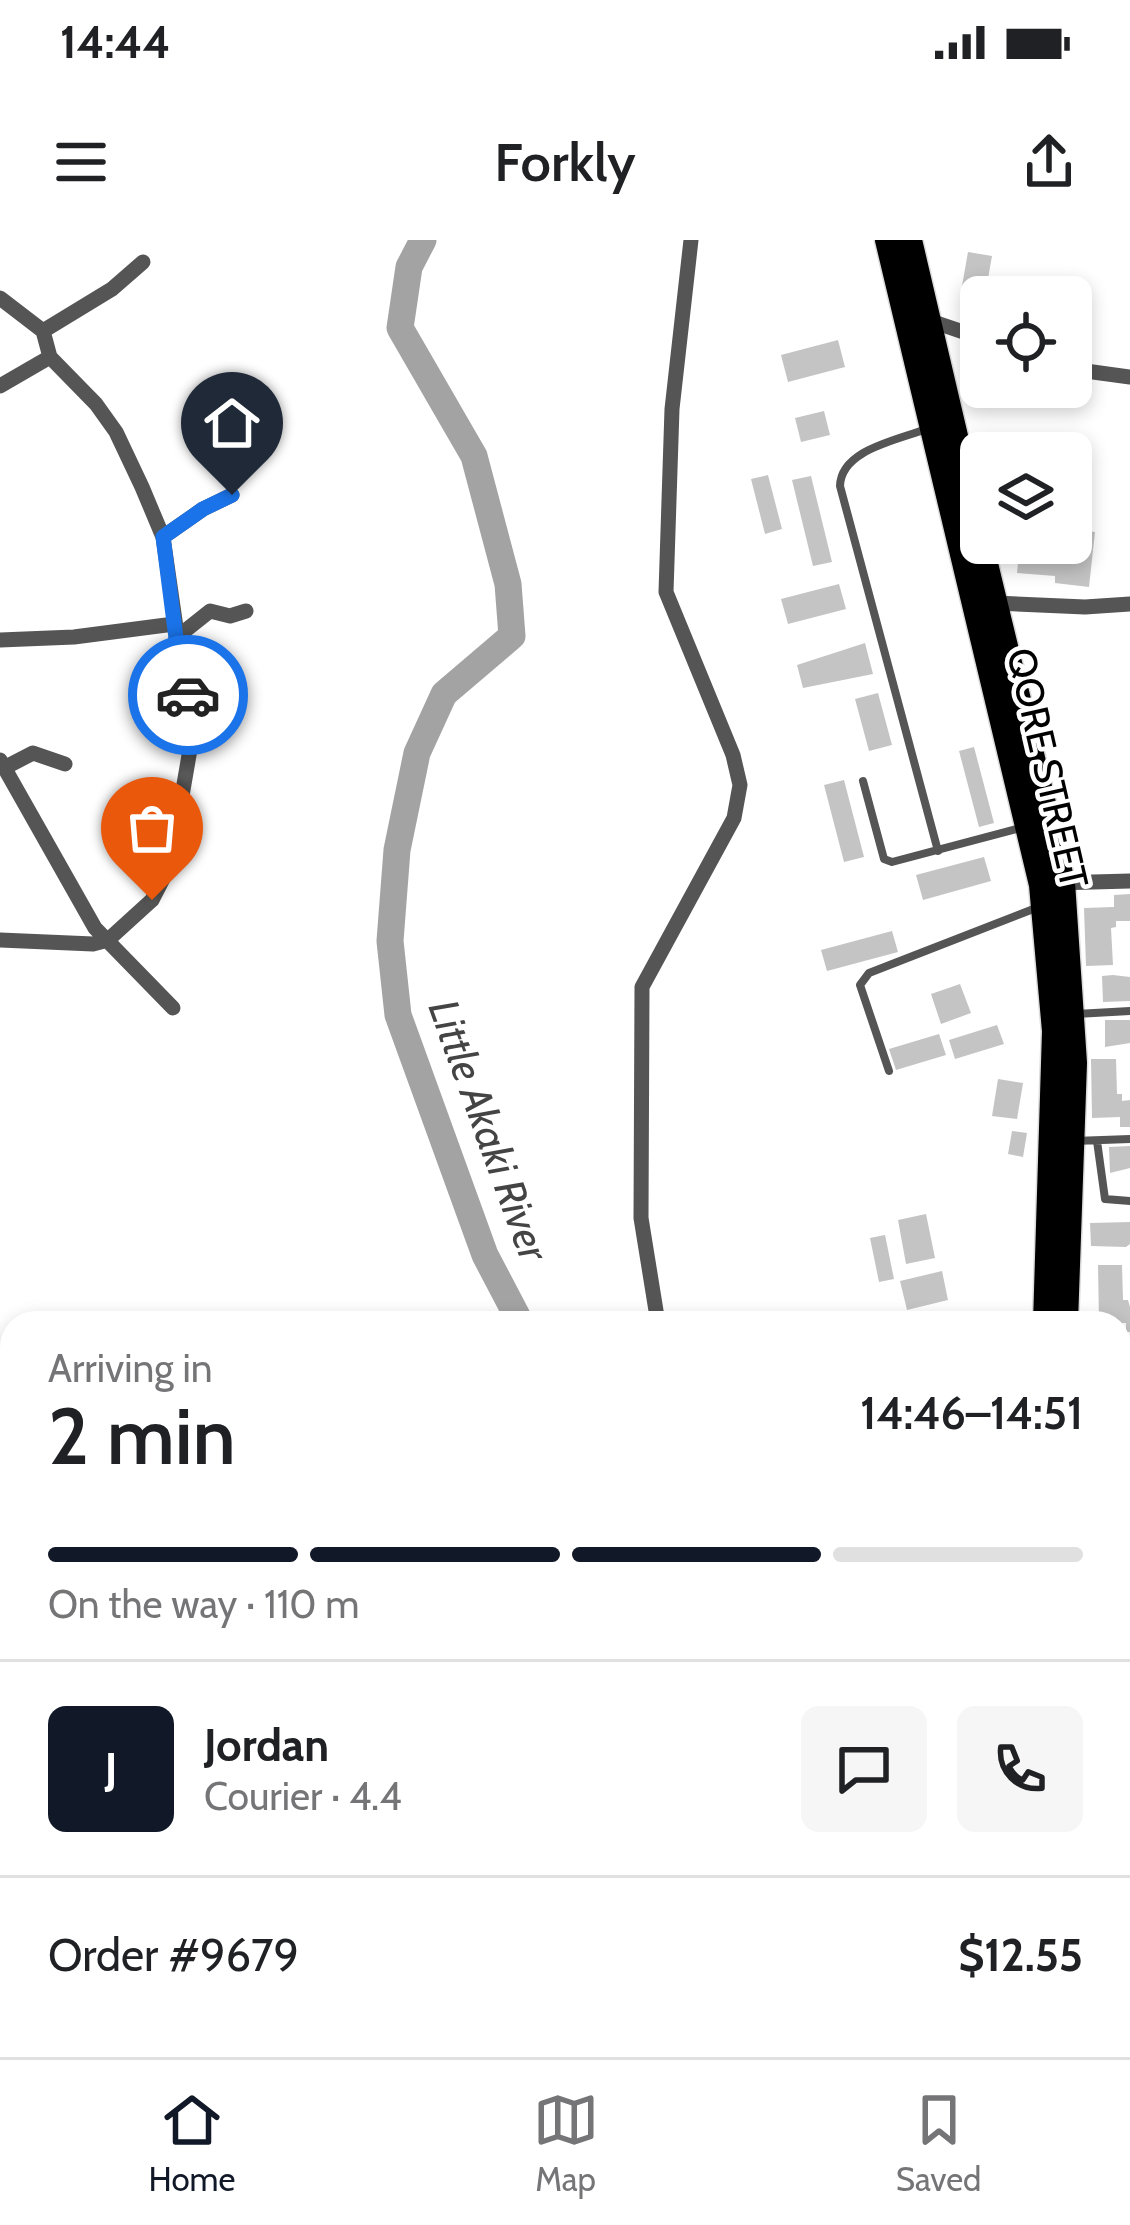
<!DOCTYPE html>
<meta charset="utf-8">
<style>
:root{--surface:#fff;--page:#f6f6f6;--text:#202124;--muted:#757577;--line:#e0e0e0;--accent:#111827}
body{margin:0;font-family:Cabin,sans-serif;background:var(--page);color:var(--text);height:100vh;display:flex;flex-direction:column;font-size:45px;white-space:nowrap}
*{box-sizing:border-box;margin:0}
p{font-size:39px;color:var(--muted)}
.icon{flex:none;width:66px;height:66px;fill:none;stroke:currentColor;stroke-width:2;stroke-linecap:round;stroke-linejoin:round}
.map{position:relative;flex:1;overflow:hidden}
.drawer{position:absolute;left:0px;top:1071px;width:1131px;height:747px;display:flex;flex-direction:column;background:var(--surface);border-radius:36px 36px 0 0;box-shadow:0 6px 18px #0003}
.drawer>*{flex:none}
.fabs{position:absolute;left:960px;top:36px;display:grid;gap:24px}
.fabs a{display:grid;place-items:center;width:132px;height:132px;border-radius:18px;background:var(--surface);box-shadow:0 6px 18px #0003;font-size:60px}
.pin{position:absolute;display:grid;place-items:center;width:102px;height:102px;color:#fff;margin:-123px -51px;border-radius:50% 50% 50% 0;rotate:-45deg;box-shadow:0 0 12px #0007}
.pin .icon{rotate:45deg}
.courier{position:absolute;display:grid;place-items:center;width:120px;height:120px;margin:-60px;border:9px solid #1a73e8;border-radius:50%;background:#fff;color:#222;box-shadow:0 3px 15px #0007}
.summary em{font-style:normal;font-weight:600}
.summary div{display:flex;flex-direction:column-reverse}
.summary{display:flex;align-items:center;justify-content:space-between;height:204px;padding:0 48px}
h1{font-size:78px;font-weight:600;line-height:90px}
.bar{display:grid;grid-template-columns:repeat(4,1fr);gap:18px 12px;align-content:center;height:144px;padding:0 48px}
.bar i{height:15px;border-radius:9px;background:var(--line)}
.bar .selected{background:var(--accent)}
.bar p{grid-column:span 4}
.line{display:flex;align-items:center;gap:30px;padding:0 48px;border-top:3px solid var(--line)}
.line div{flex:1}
.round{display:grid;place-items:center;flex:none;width:126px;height:126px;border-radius:18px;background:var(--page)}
.status{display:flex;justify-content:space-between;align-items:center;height:84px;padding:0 60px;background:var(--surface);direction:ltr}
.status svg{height:33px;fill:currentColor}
header{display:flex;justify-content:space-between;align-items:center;height:156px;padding:0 48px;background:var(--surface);font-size:54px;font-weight:600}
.tabs{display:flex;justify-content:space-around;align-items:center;height:168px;border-top:3px solid var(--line);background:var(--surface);font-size:33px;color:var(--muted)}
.tabs a{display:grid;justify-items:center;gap:6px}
.tabs .selected{color:var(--accent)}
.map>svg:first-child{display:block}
</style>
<div class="status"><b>14:44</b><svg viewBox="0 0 49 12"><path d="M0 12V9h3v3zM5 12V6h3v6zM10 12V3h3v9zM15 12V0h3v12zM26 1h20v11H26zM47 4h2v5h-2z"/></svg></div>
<header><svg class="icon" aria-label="menu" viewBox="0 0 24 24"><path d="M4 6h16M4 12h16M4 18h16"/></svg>Forkly<svg class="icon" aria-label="share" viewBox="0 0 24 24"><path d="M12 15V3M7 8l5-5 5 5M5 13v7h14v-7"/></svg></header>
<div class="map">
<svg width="1130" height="1817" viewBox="0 0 1130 1817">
<rect width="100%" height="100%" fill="#fff"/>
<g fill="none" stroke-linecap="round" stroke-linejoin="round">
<path stroke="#a3a3a3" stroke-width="27" d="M423,0L409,27L400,88L474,216L508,344L512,396L444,454L417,513L397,610L390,701L398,775L485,1015L517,1076L515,1083
M114,1817L116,1806"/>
</g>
<path fill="#c4c4c4" d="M968,12L992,16L986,50L962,46Z
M838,100L845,127L788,142L781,115Z
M824,171L830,195L801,202L795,178Z
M768,235L782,289L765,294L751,239Z
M811,236L832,322L813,326L792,240Z
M1071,289L1095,292L1089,347L1055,343V336L1017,333L1020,303H1071Z
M839,344L846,369L788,384L781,359Z
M865,403L873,434L803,448L797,425Z
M878,453L892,505L869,511L855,459Z
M974,507L994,583L979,587L959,511Z
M844,540L864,617L844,622L824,545Z
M984,617L991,641L923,660L916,635Z
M1130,654V681H1116V687L1111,688L1113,725L1086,726L1084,668L1114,667V655Z
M892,691L898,712L827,731L821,710Z
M1113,735L1130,737V761L1103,762L1102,736Z
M960,744L971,773L941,784L931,754Z
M1105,780H1130V803L1105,807Z
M997,785L1004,804L955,819L949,800Z
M939,794L946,815L896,830L889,809Z
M1091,819H1116L1117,854H1122V861L1130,860V887H1120V877L1092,878Z
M998,839L1023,843L1017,879L992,876Z
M1012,891L1027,893L1023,917L1008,914Z
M1130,906V928L1110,933L1109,907Z
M926,974L935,1018L906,1024L898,980Z
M1130,982V1004L1126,1007L1091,1006L1090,983Z
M885,995L894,1039L879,1042L870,998Z
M1098,1025H1122L1123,1060H1128L1130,1067V1092H1126V1083H1099Z
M942,1031L948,1060L907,1070L900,1041Z
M1122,1400L1129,1409L1126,1411L1130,1416V1454L1119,1439V1402Z
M1130,1493V1545L1119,1522V1499Z"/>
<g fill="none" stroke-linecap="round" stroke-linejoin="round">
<defs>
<path id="primary" d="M887,0L1041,645L1054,791L1045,1083
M910,0L981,303
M981,303L1063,642L1075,823L1066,1083
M1119,1637L1130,1635
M1119,1666L1130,1660
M580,1817L594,1806
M633,1817L651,1806"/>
</defs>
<use href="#primary" stroke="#dbdbdb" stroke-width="27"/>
<path stroke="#555" stroke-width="8" d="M929,188C899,200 841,209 840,246L938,611
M863,541L884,619L892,622L1024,587
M1076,774L1130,771
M889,831L860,745L869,733L1036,668
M1074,901L1130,899
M1097,901L1105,959L1130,961
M1119,1168L1130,1172
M1119,1234L1130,1238
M1119,1264L1130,1261
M1119,1307L1130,1316
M1119,1378L1130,1385"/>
<path stroke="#555" stroke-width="15" d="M0,58L43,91L50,117L96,164L116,192L142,247L163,297L192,498L170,625L152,660L108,700L93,704L0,700
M922,78L981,98
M43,91L112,49L143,22
M1071,129L1130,137
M0,146L50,117
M163,297L203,269L232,255
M995,363L1085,367L1130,364
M176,398L210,371L230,376L246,371
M0,400L74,397L174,384
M0,520L95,688L173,768
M4,528L33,513L65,524
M1056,643L1130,641
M658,1083L641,978L642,747L734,578L740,545L733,515L666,352L672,169L691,0
M1119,1115H1130
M1119,1456L1130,1470
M307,1817L309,1806
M484,1817V1806
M709,1817L710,1806
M820,1817V1806"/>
<path stroke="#555" stroke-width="18" d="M1003,1806L1004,1817
M1035,1817V1806"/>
<use href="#primary" stroke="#000" stroke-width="24"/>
</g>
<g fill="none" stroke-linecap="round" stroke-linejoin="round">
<path stroke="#595959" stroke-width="12" stroke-dasharray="0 21.6" d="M152,660C180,617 193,507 188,455"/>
<path stroke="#1a73e8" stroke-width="15" d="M188,455L176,398L163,297L203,269L232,255"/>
</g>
<g text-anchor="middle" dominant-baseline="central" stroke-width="9" stroke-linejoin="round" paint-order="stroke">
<g font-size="39" fill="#000" stroke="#fff">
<text transform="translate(1048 528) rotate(77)">QORE STREET</text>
</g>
<g font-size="42" font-style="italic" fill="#444" stroke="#fff">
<text transform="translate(489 890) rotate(70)">Little Akaki River</text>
</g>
</g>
</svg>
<div class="fabs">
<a><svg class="icon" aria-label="locate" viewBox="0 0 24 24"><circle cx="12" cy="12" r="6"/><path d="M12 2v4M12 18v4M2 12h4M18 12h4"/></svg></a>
<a><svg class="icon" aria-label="layers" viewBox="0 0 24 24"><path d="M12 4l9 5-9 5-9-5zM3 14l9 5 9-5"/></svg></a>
</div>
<div class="pin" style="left:152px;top:660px;background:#ea580c"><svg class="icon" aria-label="bag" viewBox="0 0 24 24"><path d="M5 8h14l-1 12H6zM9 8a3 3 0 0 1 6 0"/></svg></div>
<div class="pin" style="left:232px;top:255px;background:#1f2937"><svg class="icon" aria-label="home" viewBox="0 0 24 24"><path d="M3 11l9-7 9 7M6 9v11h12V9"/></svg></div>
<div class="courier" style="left:188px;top:455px"><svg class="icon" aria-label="car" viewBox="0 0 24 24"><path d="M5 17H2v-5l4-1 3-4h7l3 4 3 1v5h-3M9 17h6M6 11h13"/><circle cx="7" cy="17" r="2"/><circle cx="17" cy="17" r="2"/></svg></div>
<section class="drawer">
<div class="summary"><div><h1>2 min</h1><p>Arriving in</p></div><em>14:46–14:51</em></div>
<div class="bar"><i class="selected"></i><i class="selected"></i><i class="selected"></i><i></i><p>On the way · 110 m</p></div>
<div class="line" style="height:216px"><b class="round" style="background:var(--accent);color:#fff">J</b><div><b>Jordan</b><p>Courier · 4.4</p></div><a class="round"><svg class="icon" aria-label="chat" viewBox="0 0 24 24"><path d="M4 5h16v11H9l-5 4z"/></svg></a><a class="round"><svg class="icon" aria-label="phone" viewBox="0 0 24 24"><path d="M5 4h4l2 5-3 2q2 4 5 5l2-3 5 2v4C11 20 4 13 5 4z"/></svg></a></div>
<div class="line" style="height:156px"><div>Order #9679</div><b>$12.55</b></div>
</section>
</div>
<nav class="tabs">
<a class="selected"><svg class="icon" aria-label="home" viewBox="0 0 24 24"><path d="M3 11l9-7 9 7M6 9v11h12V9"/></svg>Home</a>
<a><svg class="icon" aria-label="map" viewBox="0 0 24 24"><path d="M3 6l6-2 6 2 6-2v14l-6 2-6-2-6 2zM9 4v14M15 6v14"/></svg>Map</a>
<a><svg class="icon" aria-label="saved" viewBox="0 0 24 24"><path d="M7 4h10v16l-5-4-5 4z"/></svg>Saved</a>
</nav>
